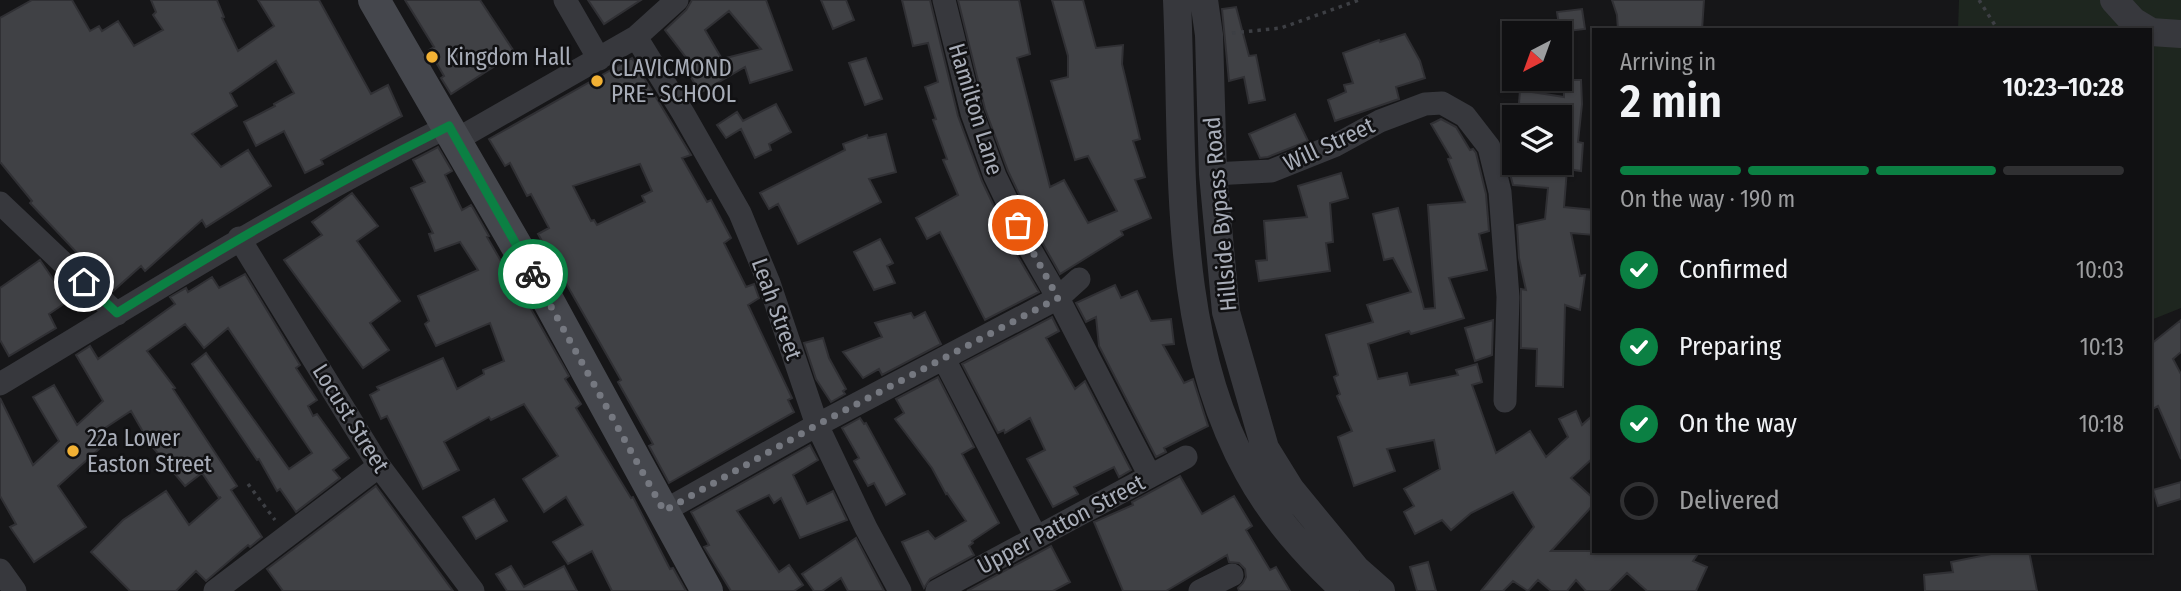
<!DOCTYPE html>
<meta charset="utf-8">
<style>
:root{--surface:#101012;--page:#1e1e20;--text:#f1f3f6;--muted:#9c9d9f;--line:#303032;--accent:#0b8043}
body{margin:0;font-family:"Fira Sans Condensed",sans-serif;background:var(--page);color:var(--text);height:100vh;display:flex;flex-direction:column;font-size:26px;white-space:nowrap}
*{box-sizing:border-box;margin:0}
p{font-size:23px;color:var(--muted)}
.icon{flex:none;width:38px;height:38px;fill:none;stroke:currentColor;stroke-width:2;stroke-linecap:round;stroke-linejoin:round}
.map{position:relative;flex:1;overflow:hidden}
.details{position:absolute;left:1592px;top:28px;width:560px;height:525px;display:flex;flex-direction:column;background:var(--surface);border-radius:0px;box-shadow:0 2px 5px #0004,0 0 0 2px var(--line)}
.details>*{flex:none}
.needle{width:46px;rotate:221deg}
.buttons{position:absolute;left:1502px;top:21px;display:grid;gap:14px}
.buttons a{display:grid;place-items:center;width:70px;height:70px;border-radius:0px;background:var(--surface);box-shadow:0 2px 5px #0004,0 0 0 2px var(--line);font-size:35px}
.pin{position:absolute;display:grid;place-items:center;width:60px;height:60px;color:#fff;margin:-30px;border:4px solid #fff;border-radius:50%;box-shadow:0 2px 7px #0007}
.courier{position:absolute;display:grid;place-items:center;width:70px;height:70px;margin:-35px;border:5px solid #0b8043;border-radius:50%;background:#fff;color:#222;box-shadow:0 2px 9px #0007}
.summary em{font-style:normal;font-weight:600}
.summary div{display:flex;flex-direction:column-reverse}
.summary{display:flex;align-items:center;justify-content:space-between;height:119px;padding:0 28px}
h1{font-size:46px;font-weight:600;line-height:52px}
.bar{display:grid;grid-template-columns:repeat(4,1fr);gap:10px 7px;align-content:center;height:84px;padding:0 28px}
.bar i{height:9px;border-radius:5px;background:var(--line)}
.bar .on{background:var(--accent)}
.bar p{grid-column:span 4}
ol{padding:0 28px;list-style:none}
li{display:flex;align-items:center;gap:21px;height:77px}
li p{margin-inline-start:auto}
li .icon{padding:7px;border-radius:50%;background:var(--accent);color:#fff;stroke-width:4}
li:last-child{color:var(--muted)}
li i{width:38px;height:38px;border:4px solid var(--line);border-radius:50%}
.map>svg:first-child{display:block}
</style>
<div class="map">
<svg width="2181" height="591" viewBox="0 0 2181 591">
<rect width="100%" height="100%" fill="#161618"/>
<path fill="#1e261f" d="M1959,0H2181V308L2151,320V30H1958Z"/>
<path fill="#404145" stroke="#303034" stroke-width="2" fill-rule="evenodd" d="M32,0H72L90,31L99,26L102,31L118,21L134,46L163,30L153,15L156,12L151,0H217L224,17L222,18L238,51L274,26L258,0H319L371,94L388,85L402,116L321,160L323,164L305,173L284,131L256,146L244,122L275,106L274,104L294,93L276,61L230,93L237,106L192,134L221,167L248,150L271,186L206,227L202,220L145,271L141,266L113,291L30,203L32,201L0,162V18Z
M405,0H480L515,53L451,94L441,78L444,76L429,50L434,47Z
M588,0H641L604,24Z
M692,0H766L792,70L750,83L745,67L700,93L685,67L691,64L665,30L686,10ZM729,11L761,49L722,59L705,30Z
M821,0H846L854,20L833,29Z
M902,0H930L958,116L982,181L1017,255L1039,292L985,320L940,232L927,239L916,218L958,195L943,160L947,159L933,120L936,119L925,87L938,82L928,43L913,46Z
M958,0H1019L1030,54L1017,58L1050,187L1064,180L1088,223L1117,211L1088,156L1075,160L1051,81L1068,77V56L1052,0H1083L1096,48L1123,45L1122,64L1140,139L1133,141L1145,177L1135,180L1151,218L1121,231L1123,235L1060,274L1042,242L1008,171L985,109Z
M1612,0H1704L1702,30H1618L1617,15Z
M1236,7L1249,56L1256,55L1265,100L1249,103L1244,77L1229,81L1222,9Z
M1582,9L1585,29L1560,32L1557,12Z
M1405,34L1420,61L1425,78L1396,87L1399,99L1335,121L1328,100L1346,92L1344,85L1353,83L1343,53L1379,40L1380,42Z
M632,58L691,155L682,158L707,202L711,200L731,238L724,243L746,287L754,284L759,298L748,305L792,398L788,400L794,412L669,483L649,446L653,444L618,382L621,380L538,234L549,228L531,194L527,196L510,163L505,166L489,139ZM640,164L652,191L642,196L645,202L597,225L594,220L591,221L573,186Z
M866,58L882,99L865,105L849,63Z
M1564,80H1581L1582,104L1578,142L1583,143L1581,171L1567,169L1564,207L1594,210V235L1571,233L1580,276L1585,275L1580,310L1565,305L1563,387L1536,386L1537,349L1521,348V289L1526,290L1519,258L1517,225L1545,219L1548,188L1513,185L1507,163H1559V117H1518L1520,90L1564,97Z
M776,104L791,132L769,144L771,150L755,158L741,129L726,138L717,125L737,112L743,121Z
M1295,114L1308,141L1268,157L1260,158L1249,134Z
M1441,119L1456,127L1470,150L1473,149L1476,153L1486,194L1489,231L1479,234L1487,270L1449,278L1464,318L1411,334L1409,331L1368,344L1378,379L1407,373L1410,385L1458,375L1456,370L1477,364L1482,382L1472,385L1496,453L1530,431L1546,457L1568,437L1559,419L1576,411L1582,425L1594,414V457L1571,478L1594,499V504L1551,551H1700L1693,561L1707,567L1696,591H1647L1627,573L1609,591H1586L1576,580L1567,591H1551L1538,580L1528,591L1513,581L1503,591H1481L1534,527L1513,492L1471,513L1451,530L1442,520L1415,534L1404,512L1414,506L1404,489L1440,469L1434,440L1387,449L1395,471L1354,486L1338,437L1352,431L1337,396L1340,394L1334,377L1338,375L1326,335L1373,322L1367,305L1411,292L1393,258L1384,260L1373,214L1398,208L1424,309L1435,308L1428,205L1465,202L1448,159L1451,158L1431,124Z
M886,134L896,172L869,179L881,202L798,244L778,204L769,209L760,193L845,150L843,144L867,135L868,138Z
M438,147L452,171L445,175L462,210L471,205L473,208L489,236L487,237L512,280L514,279L569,376L565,379L581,404L576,408L631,498L633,497L670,569L673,568L686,591H612L592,551L568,564L553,542L583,525L566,497L544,512L523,479L558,456L524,404L491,420L489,417L444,442L459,470L423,489L387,416L381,419L370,395L379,390L377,387L443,358L457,389L484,374L483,370L504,361L490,323L436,346L425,324L429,321L418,296L478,270L460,242L435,251L429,234L433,233L411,188L425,182L413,160Z
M1341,173L1348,198L1330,203L1333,242L1326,243L1330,271L1259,281L1256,261L1267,260L1264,221L1307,217L1298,186Z
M352,193L378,226L357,241L400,301L370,323L389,350L363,368L284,260L322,235L312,222Z
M880,239L893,263L887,266L895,283L874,290L854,252Z
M40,260L68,301L49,314L56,328L9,356L0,340V288Z
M245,274L300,365L296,368L317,400L308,406L313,416L317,414L349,458L333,470L340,478L296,512L280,489L277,491L259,459L257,460L192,364L206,353L289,469L312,453L228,328L204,348L185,324L147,351L175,388L173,389L237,486L231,490L262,537L250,547L248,545L206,581L196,571L176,591H130L91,552L123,520L166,491L189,525L221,497L219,498L202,473L185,486L150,444L131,411L99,432L107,442L58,486L86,527L34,562L10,527L16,524L0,496V398L33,465L59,441L33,397L54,385L77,425L103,401L76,355L90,346L98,359L175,304L170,297L186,288L188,292L212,277L219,288Z
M1115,285L1121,298L1137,291L1151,321L1171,319L1174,344L1163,345L1184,383L1193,379L1208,426L1164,448L1166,452L1156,457L1099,346L1096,317L1086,322L1076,303Z
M925,312L941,344L882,375L879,369L863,378L843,352L882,337L875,323L911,313L914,318Z
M1052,317L1059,331L1046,338L1075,389L1085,381L1131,470L1119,477L1114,467L1074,487L1078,494L1053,507L1027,459L1045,450L1030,418L1005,433L1004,430L998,433L962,364Z
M1493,320L1492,355L1475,361L1465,328Z
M2181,320V352L2173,359L2181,374V459L2158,406L2151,410V344Z
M823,338L829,358L846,389L843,391L845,394L831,402L816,379L804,343Z
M938,377L974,447L962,454L999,523L972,541L973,543L969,546L974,555L930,579L924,588L902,542L928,531L935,539L966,521L947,493L946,494L932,468L895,419L904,413L896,399Z
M860,418L864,424L866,423L905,494L886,505L874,483L868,486L854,461L859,458L842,428Z
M810,445L818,460L793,475L807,504L833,491L847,520L800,538L781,498L774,503L769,495L737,511L779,572L789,565L803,585L794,591H731L704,547L709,545L691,512Z
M1180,476L1202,514L1234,496L1252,526L1246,530L1270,570L1276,567L1290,591H1239L1238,588L1243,583L1246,577L1245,569L1239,563L1229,562L1227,555L1166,591H1123L1094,522L1133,505L1132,502Z
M2181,482V499L2158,506L2153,490Z
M376,486L453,591H283L267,569Z
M494,499L507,521L476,539L463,517Z
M856,538L884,591H848L841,578L822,591H814L802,574Z
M1051,546L1070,582L1053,591H967Z
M2006,551H2029L2037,591H1925L1924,575L1953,572L1951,562Z
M1428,562L1436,591H1417L1410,567Z
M511,566L524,587L564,566L577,591H507L496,574Z"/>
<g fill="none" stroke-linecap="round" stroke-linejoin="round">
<path stroke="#3d3f44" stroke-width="3.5" stroke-dasharray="3.5 5" stroke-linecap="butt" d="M1979,0L1998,30
M1232,33L1281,28L1359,0
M248,484L275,520"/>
<path stroke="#37383d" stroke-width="23" d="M565,0L599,59
M944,0L972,113L995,176L1030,249L1058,298L1150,476
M636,37L683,113L740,213L769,283L817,425L866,528L900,591
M456,140L636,37L677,0
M1213,174L1271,171L1336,145L1380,121L1425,104L1442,103L1465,116L1489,147L1500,192L1508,297L1505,401
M0,203L117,314
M239,238L379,466L473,591
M944,359L1036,537
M0,384C148,295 294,203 449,126
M664,511L817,425L1058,298L1079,279
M0,570L15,591
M215,591L379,466
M937,591L1186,457
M1200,591L1232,575"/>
<path stroke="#37383d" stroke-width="28" d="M1177,0C1184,157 1170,331 1248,472C1273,518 1308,556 1345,591
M1204,0L1209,35L1213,174L1226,312L1265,448L1291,490L1356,569L1381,591
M2114,0L2133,21L2148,30
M2151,32L2181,34"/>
<path stroke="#45474d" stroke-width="32" d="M374,0L549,302L707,591"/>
</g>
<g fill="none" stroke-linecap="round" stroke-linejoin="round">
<path stroke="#757880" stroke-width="7" stroke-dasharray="0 12.6" d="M533,274L664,511L817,425L1058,298L1018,225"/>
<path stroke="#0b8043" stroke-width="9" d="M84,282L117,313C225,245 335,183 449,126L533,274"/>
</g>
<g fill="#f2b134" stroke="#111113" stroke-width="2.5">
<circle cx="432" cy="57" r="7"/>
<circle cx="597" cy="81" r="7"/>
<circle cx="73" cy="451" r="7"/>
</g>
<g text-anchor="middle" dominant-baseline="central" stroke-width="5" stroke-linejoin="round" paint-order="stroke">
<g font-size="23" fill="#a8adb8" stroke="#111113" text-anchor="start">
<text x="446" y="57">Kingdom Hall</text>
<text x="611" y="68">CLAVICMOND<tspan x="611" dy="26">PRE- SCHOOL</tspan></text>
<text x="87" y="438">22a Lower<tspan x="87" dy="26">Easton Street</tspan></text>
</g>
<g font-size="23" fill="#a8adb8" stroke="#111113">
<text transform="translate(976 109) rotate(73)">Hamilton Lane</text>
<text transform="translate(1329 144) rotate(-25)">Will Street</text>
<text transform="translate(1220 214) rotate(-95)">Hillside Bypass Road</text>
<text transform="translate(777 309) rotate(70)">Leah Street</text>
<text transform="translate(351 418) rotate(58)">Locust Street</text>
<text transform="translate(1061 524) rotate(-28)">Upper Patton Street</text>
</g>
</g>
</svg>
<div class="buttons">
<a><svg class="needle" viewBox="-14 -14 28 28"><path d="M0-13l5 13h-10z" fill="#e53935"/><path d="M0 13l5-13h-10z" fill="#9c9d9f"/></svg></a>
<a><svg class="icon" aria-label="layers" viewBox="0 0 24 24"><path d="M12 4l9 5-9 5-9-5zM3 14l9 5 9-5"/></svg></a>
</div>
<div class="pin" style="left:1018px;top:225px;background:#ea580c"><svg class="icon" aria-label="bag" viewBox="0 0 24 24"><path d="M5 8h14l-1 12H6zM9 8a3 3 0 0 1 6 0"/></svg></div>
<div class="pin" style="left:84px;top:282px;background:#1f2937"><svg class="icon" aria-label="home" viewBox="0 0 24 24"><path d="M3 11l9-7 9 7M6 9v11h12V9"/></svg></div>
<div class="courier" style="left:533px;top:274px"><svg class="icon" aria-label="bike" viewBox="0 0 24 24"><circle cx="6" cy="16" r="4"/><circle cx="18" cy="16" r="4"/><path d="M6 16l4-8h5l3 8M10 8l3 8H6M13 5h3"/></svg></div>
<section class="details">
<div class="summary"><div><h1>2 min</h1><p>Arriving in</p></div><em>10:23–10:28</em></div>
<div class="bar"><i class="on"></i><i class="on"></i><i class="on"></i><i></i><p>On the way · 190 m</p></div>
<ol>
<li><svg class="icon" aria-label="check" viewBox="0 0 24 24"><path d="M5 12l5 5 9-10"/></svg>Confirmed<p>10:03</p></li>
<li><svg class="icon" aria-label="check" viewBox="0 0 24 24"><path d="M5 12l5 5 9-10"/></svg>Preparing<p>10:13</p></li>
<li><svg class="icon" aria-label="check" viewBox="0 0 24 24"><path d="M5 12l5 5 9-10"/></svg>On the way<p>10:18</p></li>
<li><i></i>Delivered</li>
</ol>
</section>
</div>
